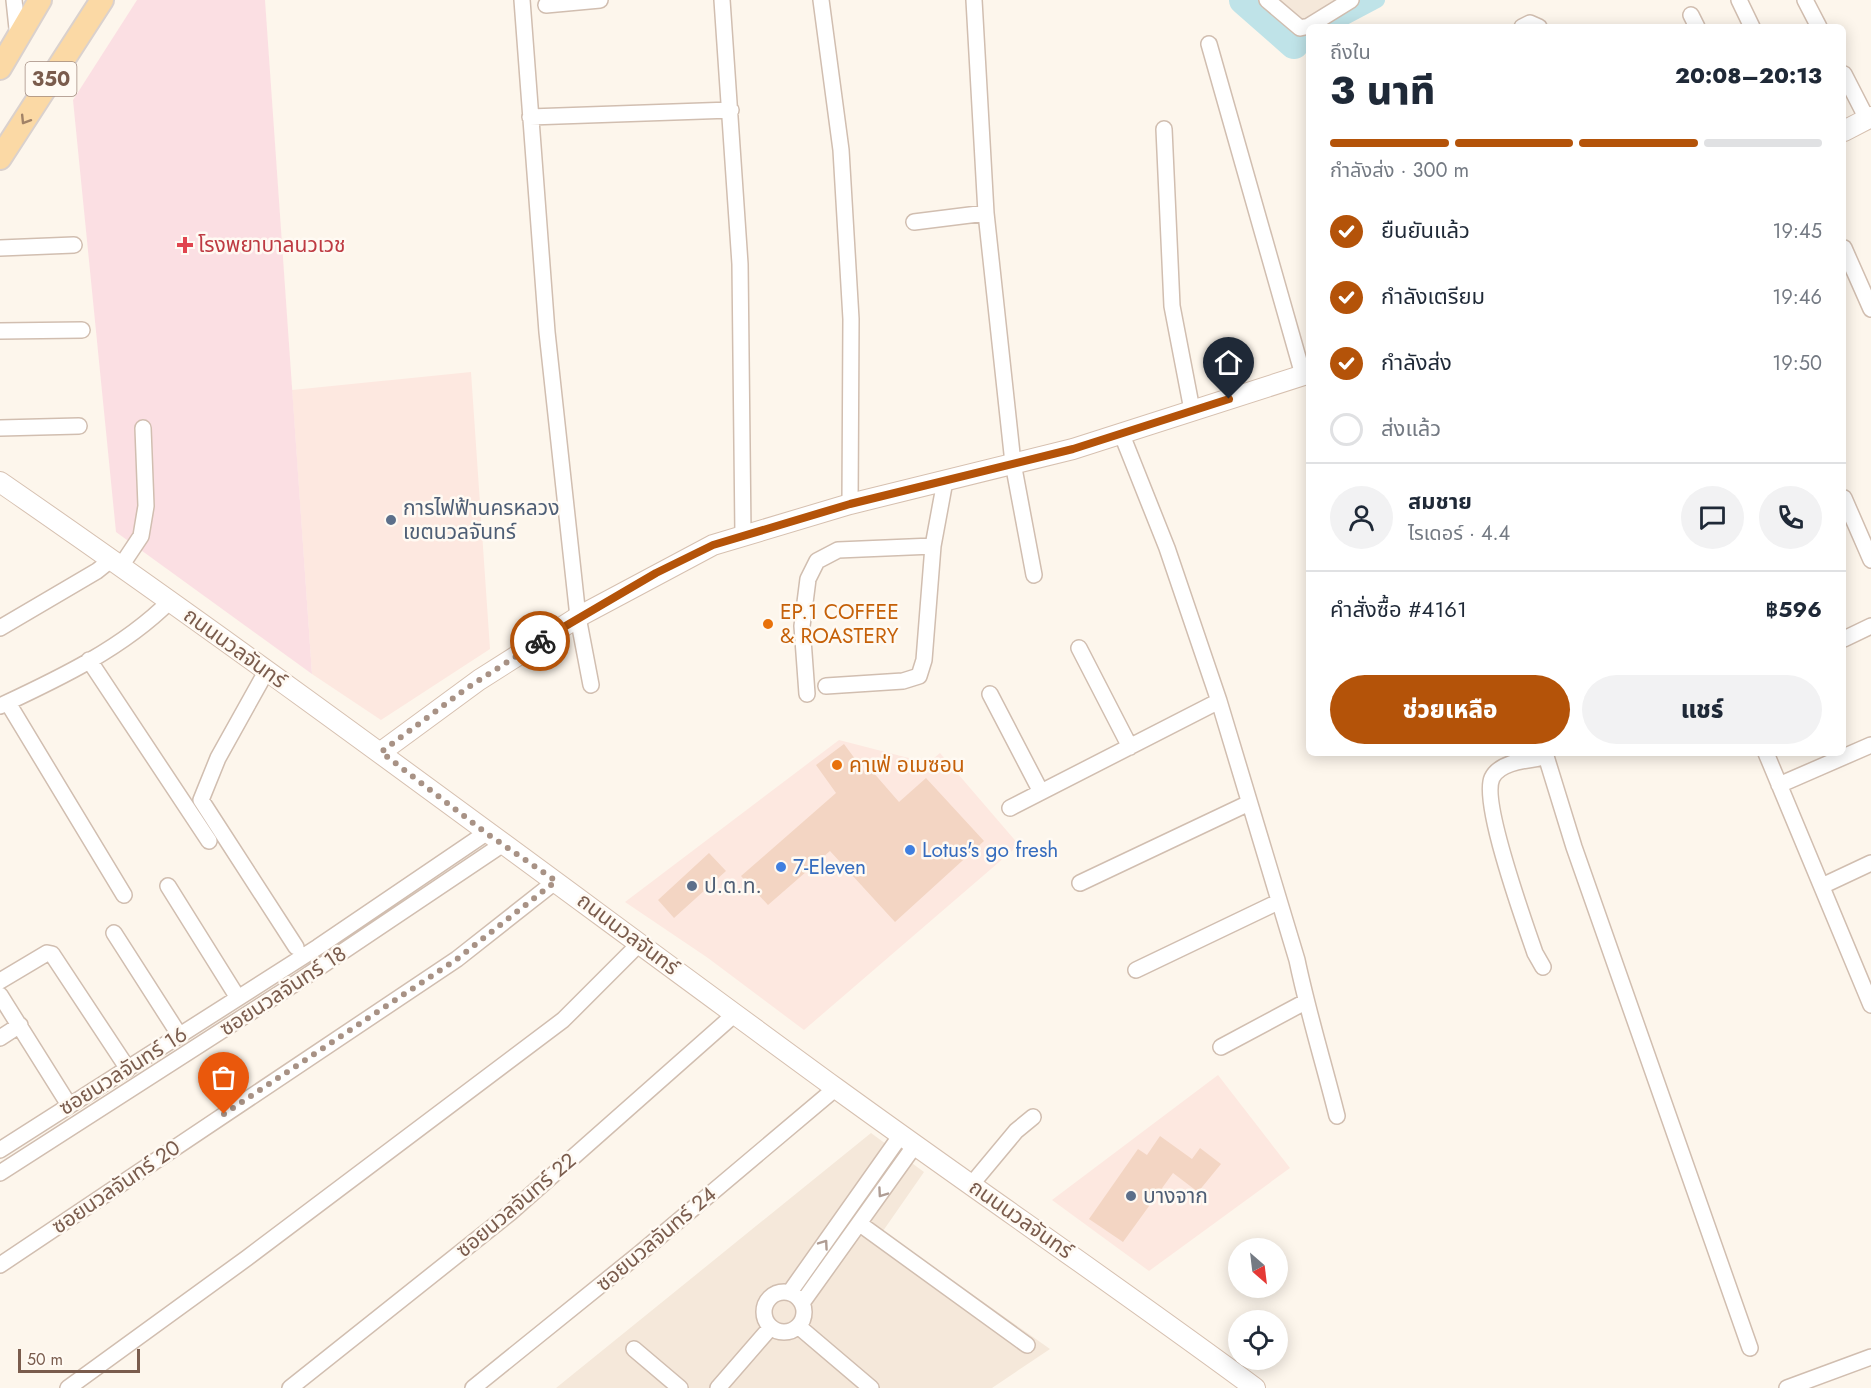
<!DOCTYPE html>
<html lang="th">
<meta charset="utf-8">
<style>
:root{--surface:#fff;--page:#f2f2f3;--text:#1f2937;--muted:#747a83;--line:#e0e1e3;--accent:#b45309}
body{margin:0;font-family:Jost,"Noto Sans Thai",sans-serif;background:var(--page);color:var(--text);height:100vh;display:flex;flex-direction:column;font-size:22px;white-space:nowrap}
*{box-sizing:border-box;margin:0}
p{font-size:20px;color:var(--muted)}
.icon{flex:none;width:33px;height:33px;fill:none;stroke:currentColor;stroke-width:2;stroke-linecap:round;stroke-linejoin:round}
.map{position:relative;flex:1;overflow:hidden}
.details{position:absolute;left:1306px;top:24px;width:540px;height:732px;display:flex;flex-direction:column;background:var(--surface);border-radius:9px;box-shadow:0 3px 15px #0003}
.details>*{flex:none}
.needle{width:39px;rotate:152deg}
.controls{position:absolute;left:1228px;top:1238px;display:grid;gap:12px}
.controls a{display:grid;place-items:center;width:60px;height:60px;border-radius:50%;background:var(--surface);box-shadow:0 3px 15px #0003;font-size:30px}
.scale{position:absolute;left:18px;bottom:15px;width:122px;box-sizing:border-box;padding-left:6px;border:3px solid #7a5c4d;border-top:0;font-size:16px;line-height:21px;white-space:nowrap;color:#7a5c4d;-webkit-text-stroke:4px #fffaf3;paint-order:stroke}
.pin{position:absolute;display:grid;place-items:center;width:51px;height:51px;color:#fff;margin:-62px -26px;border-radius:50% 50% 50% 0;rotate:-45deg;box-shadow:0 0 6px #0007}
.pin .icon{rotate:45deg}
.courier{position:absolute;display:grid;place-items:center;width:60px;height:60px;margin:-30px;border:4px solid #b45309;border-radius:50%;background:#fff;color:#222;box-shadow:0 2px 8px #0007}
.headline em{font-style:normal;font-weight:800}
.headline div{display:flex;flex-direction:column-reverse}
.headline{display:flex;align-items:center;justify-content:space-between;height:102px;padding:0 24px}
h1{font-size:39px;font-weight:800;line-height:45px}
.bar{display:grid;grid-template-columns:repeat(4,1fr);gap:9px 6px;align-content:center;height:72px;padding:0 24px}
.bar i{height:8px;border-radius:4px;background:var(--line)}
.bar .selected{background:var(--accent)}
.bar p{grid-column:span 4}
.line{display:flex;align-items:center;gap:15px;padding:0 24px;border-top:2px solid var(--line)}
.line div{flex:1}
.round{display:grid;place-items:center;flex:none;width:63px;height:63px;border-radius:32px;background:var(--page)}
ol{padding:0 24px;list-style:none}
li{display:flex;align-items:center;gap:18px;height:66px}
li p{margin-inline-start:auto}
li .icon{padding:6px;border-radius:50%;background:var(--accent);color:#fff;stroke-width:4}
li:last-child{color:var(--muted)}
li i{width:33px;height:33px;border:3px solid var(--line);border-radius:50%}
.cta{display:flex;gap:12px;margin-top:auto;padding:12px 24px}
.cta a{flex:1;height:69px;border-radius:36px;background:var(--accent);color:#fff;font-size:24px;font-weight:800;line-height:69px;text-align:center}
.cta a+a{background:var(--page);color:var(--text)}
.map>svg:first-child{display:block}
</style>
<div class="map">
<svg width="1871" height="1388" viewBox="0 0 1871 1388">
<rect width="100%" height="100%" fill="#fdf6ec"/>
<path fill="#f5e8da" d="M1244,0H1377L1326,27H1310L1309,36L1294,44Z
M871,1133L924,1172L883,1231L1050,1349L992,1388H556Z"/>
<path fill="#fde8e0" d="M471,372L490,649L381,720L312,674L292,390Z
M839,740L928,763L940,753L1019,845L804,1030L708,958L625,902Z
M1218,1075L1290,1168L1149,1271L1052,1200Z"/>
<path fill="#fbdfe3" d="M137,0H265L312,674L116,532L73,100Z"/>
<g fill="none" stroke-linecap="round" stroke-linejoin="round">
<path stroke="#bfe3e8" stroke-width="16" d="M1326,27L1377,0
M1294,44L1310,36"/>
<path stroke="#bfe3e8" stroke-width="30" d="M1244,0L1294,44"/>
</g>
<path fill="#f3d5c3" d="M844,744L867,775L872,771L899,802L926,778L984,841L895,922L830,851L768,905L741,876L836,793L816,765Z
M709,853L726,871L674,918L658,900Z
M1160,1136L1192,1159L1200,1148L1221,1164L1198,1192L1173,1173L1123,1242L1089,1219L1138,1149L1147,1155Z"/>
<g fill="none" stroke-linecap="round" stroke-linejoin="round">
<defs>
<path id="street" d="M14,0L18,38
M522,0L547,332L578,617L591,685
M722,0L740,264L743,535
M821,0L841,150L851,319L850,504
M974,0L986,213L1013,463L1034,575
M1267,0L1300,28L1309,26L1351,0
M1739,0L1752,27
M1805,0L1819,27
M546,5L600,0
M1691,15L1697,27
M1522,27L1530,23L1539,27
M1209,44L1303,375
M1844,74L1867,119
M530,117L731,110
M1164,129L1172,306L1192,410
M914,222L986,213
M0,248L74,245
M1844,248L1871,309
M0,331L82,330
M0,428L79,426
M1122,435L1167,548L1219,701L1297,960C1308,1013 1324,1064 1337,1116
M1844,498L1871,560
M121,566L141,536L146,506L143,428
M0,628L97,571L112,559
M1844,639L1871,626
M1079,648L1130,747
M89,660L209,841
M267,670L218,758L201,800L296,947
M826,686L903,681L919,676L924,660L933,546
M807,694L802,626L808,579L817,561L838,550L933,546L945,481
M990,694L1041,792
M8,703L124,895
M0,706C60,678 123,648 170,601
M1545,753L1574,847L1750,1348
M1766,753L1871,1005
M1779,785L1871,745
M1010,808L1219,701
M1080,883L1249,803
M168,886L238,998
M1822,886L1871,863
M114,933L180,1036
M1543,967L1535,953C1525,924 1481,802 1492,778C1500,761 1530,760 1546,757
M1136,970L1278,902
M0,981L47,953L52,954L128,1069
M0,995L69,1105
M0,1038L20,1025
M1221,1047L1305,1002
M0,1150L318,947L486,833
M0,1173L296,983L503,844
M971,1185L1016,1131L1033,1117
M860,1224L1027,1345
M0,1265L457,959L556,881
M764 1312a20 20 0 1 1 40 0a20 20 0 1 1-40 0Z
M790,1292L901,1135
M802,1303L915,1145
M798,1326L871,1388
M634,1349L680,1388
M68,1388L247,1258L563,1020L640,943
M290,1388L510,1213L735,1014
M473,1388L639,1254L836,1088
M718,1388L771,1327
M1787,1388L1871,1357"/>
<path id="secondary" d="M1844,131L1871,117
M0,482C284,678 559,886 837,1089C976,1190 1117,1286 1255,1388
M381,752L479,680L578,617L713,545L850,504L1073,449L1310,373"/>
<path id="primary" d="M0,68L40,0
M0,158L102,0"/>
</defs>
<use href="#street" stroke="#d1beb0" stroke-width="18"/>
<use href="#secondary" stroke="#d6c0b0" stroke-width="22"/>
<use href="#primary" stroke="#dad1cd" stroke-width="26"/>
<use href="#street" stroke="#fff" stroke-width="15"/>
<use href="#secondary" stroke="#fff" stroke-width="20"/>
<use href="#primary" stroke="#fbd9a5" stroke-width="22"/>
</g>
<defs><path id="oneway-chevron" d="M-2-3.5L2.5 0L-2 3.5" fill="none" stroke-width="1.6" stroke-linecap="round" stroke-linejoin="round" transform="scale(1.5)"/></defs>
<use stroke="#a18267" href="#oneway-chevron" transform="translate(25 120) rotate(122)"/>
<g stroke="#af9d94">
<use href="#oneway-chevron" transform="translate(882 1193) rotate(125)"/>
<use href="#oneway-chevron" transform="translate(824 1244) rotate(-55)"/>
</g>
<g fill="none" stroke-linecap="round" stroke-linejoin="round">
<path stroke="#a89285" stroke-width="6" stroke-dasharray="0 10.8" d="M224,1114L457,959L556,881L486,833L381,752L467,688L540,641"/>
<path stroke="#b45309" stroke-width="8" d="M540,641L656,573L713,545L850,504L1073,449L1229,399"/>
</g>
<path fill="#e0444e" stroke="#fffaf3" stroke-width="2" d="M182 236h6v6h6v6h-6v6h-6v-6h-6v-6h6z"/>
<g fill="#5c6f8a" stroke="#fffaf3" stroke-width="2">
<circle cx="391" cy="520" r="6"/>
<circle cx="692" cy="886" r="6"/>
<circle cx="1131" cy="1196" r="6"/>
</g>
<g fill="#e8710a" stroke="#fffaf3" stroke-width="2">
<circle cx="768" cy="624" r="6"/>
<circle cx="837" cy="765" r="6"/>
</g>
<g fill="#3f7fe0" stroke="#fffaf3" stroke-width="2">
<circle cx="910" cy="850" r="6"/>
<circle cx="781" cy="867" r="6"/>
</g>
<g text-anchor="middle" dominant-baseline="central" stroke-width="5" stroke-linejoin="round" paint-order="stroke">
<rect fill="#fffaf3" stroke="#a28b7f" stroke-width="1.5" x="25.5" y="62" width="51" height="34" rx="4.5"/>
<g font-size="20" font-weight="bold" fill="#7a5c4d">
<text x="51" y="79">350</text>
</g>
<g font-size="21" fill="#be3a42" stroke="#fffaf3" text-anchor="start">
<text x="198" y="245">โรงพยาบาลนวเวช</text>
</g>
<g font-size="21" fill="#4e5e75" stroke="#fffaf3" text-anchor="start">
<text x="403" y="508">การไฟฟ้านครหลวง<tspan x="403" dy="24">เขตนวลจันทร์</tspan></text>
<text x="704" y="886">ป.ต.ท.</text>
<text x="1143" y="1196">บางจาก</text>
</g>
<g font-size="21" fill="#c56008" stroke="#fffaf3" text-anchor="start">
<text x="780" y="612">EP.1 COFFEE<tspan x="780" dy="24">&amp; ROASTERY</tspan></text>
<text x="849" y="765">คาเฟ่ อเมซอน</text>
</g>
<g font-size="21" fill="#7a5c4d" stroke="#fffaf3">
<text transform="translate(235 648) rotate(36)">ถนนนวลจันทร์</text>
<text transform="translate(628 934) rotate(37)">ถนนนวลจันทร์</text>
<text transform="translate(283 991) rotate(-33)">ซอยนวลจันทร์ 18</text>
<text transform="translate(123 1071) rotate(-32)">ซอยนวลจันทร์ 16</text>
<text transform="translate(116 1187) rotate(-34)">ซอยนวลจันทร์ 20</text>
<text transform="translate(516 1205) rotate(-40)">ซอยนวลจันทร์ 22</text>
<text transform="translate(1021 1219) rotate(35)">ถนนนวลจันทร์</text>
<text transform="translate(656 1239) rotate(-40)">ซอยนวลจันทร์ 24</text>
</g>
<g font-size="21" fill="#366cbe" stroke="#fffaf3" text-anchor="start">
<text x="922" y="850">Lotus's go fresh</text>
<text x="793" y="867">7-Eleven</text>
</g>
</g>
</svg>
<div class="controls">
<a><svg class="needle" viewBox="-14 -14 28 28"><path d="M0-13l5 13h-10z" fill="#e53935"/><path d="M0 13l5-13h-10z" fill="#747a83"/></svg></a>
<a><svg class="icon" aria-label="locate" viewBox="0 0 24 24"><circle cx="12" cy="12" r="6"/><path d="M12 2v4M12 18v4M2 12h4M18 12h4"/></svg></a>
</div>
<div class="scale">50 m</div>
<div class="pin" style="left:224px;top:1114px;background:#ea580c"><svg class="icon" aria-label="bag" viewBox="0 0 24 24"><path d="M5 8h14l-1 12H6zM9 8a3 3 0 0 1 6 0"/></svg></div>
<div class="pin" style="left:1229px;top:399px;background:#1f2937"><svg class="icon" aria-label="home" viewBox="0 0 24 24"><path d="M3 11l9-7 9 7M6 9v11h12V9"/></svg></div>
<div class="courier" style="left:540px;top:641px"><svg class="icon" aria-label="bike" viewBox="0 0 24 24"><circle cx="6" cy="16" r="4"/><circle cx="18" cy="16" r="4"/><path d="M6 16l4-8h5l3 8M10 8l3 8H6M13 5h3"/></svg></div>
<section class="details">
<div class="headline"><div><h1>3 นาที</h1><p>ถึงใน</p></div><em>20:08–20:13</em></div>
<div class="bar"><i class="selected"></i><i class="selected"></i><i class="selected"></i><i></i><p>กำลังส่ง · 300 m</p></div>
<ol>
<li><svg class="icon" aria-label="check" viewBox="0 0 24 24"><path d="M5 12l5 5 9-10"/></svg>ยืนยันแล้ว<p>19:45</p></li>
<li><svg class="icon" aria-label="check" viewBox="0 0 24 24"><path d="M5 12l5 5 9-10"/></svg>กำลังเตรียม<p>19:46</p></li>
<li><svg class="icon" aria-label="check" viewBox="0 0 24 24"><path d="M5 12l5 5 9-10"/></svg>กำลังส่ง<p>19:50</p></li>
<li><i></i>ส่งแล้ว</li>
</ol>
<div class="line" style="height:108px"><a class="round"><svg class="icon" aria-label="person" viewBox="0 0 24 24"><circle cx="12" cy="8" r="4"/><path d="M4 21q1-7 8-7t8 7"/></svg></a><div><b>สมชาย</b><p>ไรเดอร์ · 4.4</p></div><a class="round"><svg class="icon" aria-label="chat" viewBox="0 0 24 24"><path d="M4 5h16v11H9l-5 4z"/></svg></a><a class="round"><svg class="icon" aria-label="phone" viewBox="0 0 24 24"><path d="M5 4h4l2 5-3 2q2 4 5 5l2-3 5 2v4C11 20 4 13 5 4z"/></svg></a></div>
<div class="line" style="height:78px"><div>คำสั่งซื้อ #4161</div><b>฿596</b></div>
<div class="cta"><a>ช่วยเหลือ</a><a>แชร์</a></div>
</section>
</div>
